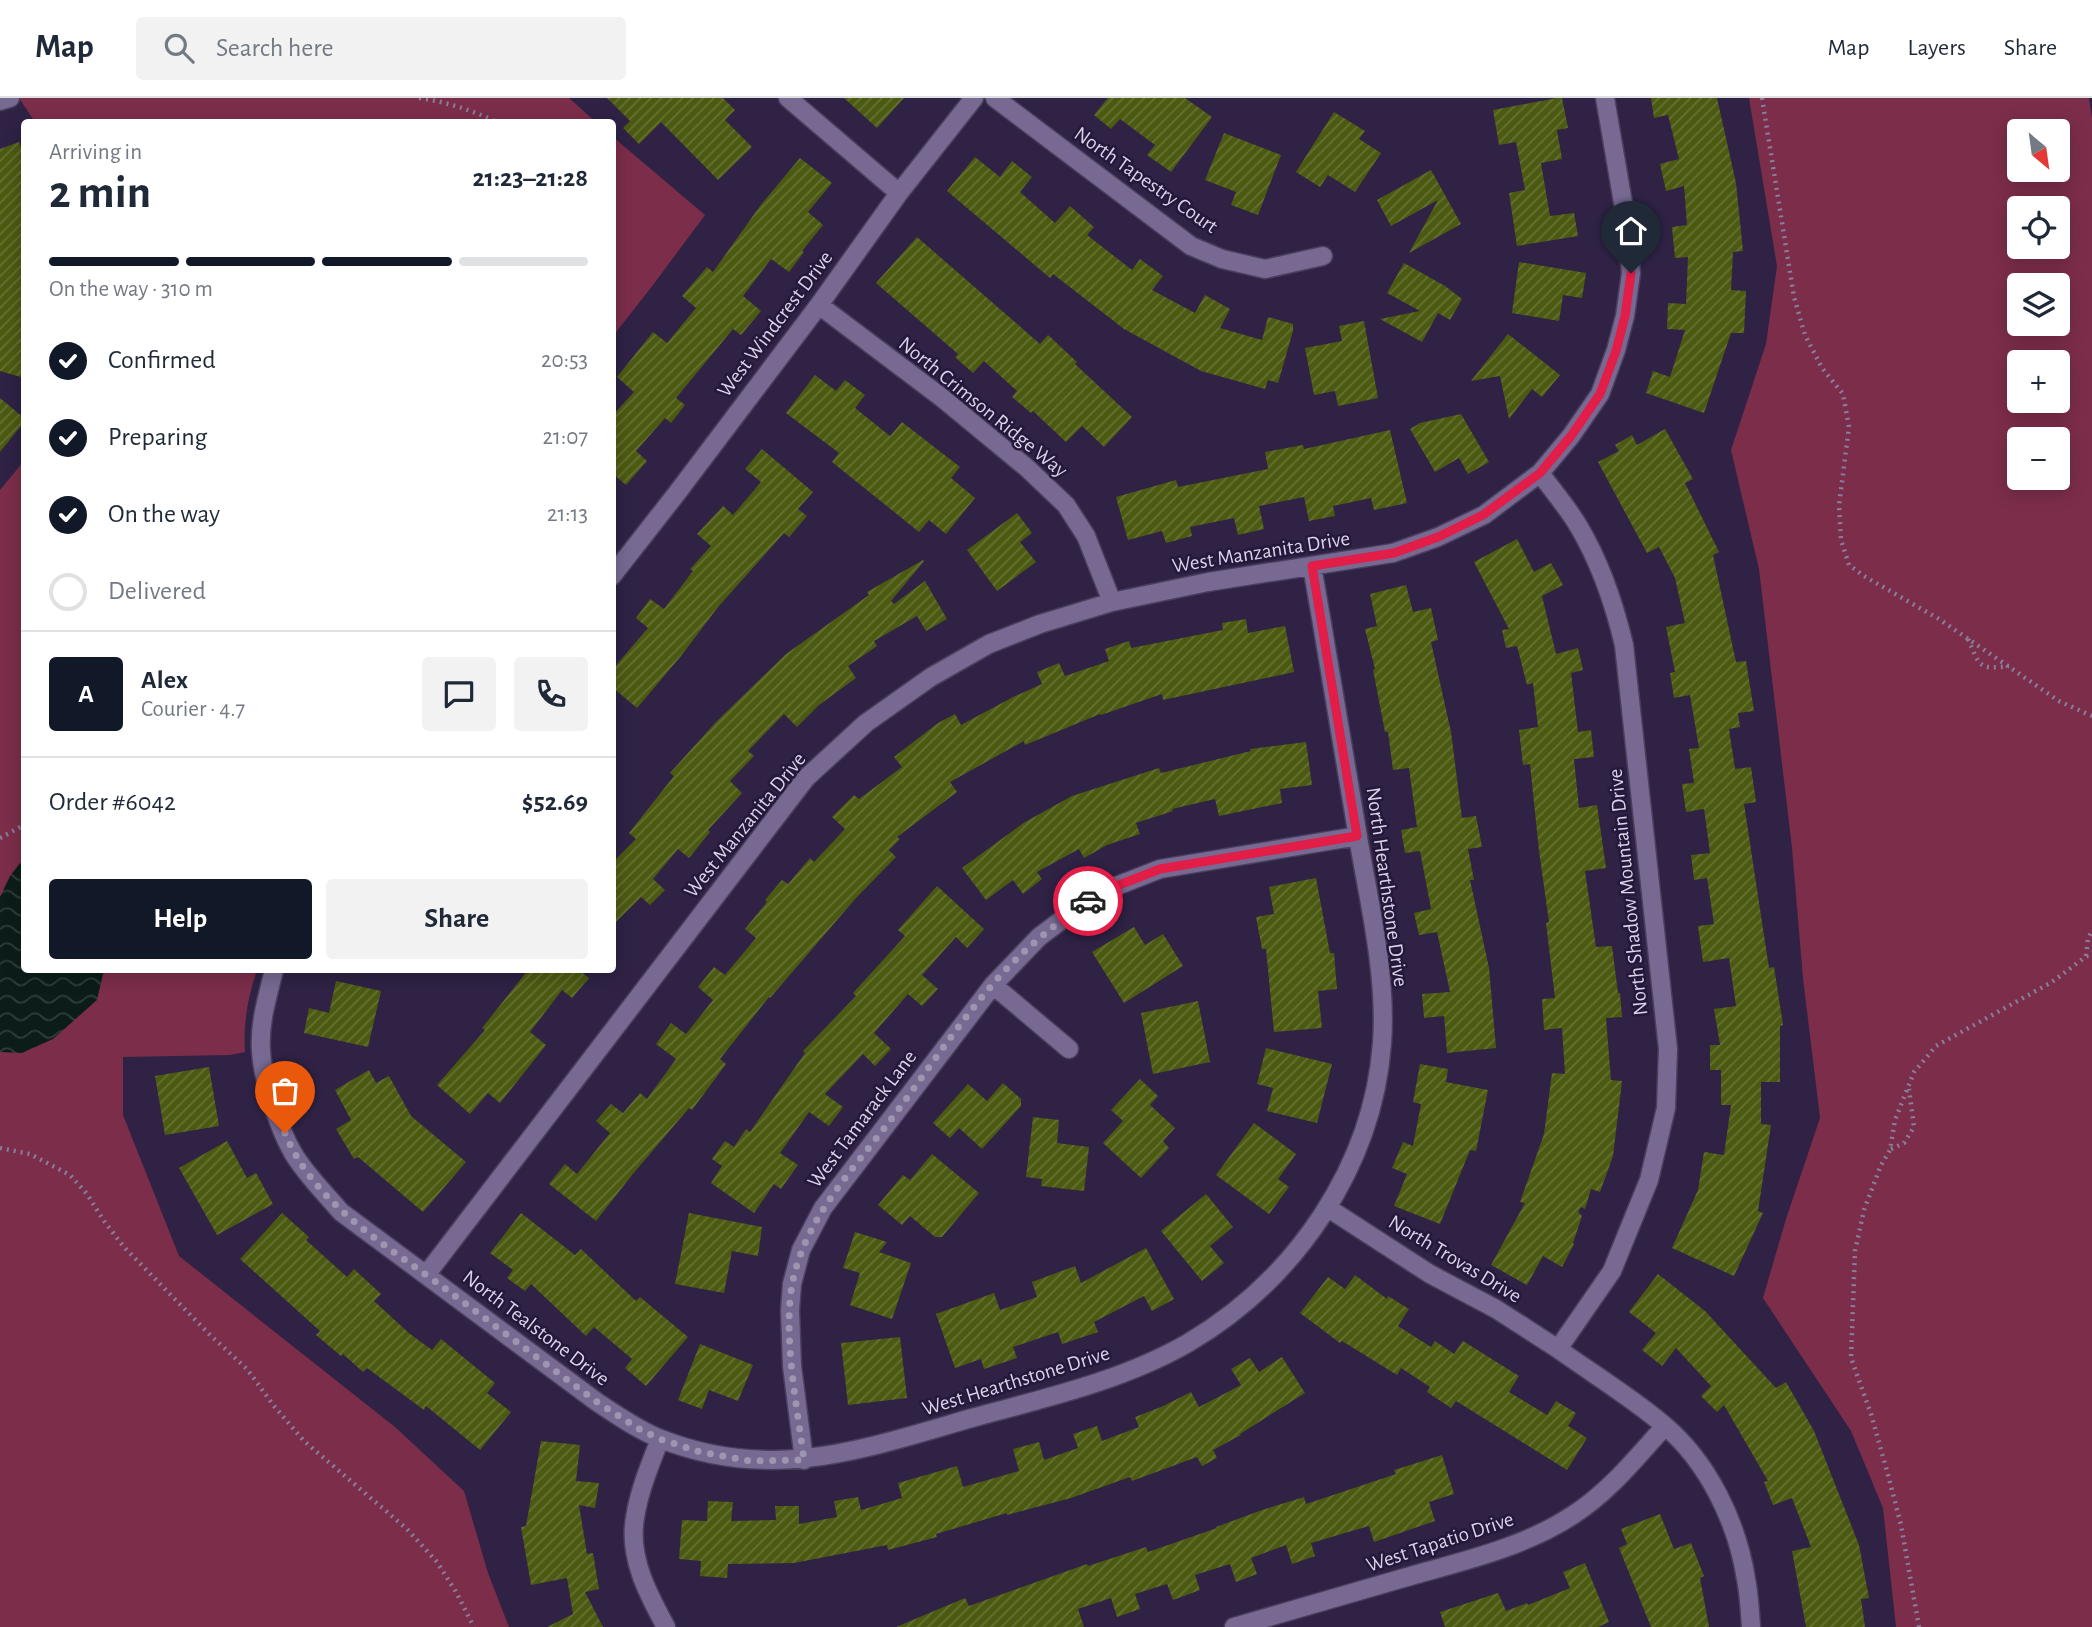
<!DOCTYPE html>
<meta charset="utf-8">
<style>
:root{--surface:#fff;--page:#f2f2f3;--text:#1f2937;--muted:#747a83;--line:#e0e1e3;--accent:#111827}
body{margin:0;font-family:"Alegreya Sans",sans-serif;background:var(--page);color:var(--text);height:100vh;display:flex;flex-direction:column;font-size:26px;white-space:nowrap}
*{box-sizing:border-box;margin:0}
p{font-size:23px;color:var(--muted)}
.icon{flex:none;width:38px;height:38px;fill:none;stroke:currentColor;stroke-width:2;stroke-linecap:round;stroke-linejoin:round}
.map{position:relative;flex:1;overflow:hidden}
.side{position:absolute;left:21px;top:21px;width:595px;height:854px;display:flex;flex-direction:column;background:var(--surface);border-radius:7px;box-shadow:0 4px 18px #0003}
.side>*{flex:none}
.needle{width:46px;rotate:151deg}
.fabs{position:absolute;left:2007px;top:21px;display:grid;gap:14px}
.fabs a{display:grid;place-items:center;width:63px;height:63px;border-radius:7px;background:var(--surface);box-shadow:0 4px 18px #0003;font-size:35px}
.pin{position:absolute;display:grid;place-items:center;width:60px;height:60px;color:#fff;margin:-72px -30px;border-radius:50% 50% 50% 0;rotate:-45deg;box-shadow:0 0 7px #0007}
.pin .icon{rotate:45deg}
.courier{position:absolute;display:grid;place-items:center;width:70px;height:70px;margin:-35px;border:5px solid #e11d48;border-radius:50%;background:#fff;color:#222;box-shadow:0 2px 9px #0007}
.summary em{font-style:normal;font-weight:600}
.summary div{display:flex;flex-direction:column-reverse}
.summary{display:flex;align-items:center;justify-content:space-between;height:119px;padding:0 28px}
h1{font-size:46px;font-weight:600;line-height:52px}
.bar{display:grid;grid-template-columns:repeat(4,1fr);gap:10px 7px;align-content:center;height:84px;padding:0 28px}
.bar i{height:9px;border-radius:5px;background:var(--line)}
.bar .current{background:var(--accent)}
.bar p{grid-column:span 4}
.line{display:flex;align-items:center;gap:18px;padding:0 28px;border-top:2px solid var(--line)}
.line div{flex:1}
.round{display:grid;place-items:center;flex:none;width:74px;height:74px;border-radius:7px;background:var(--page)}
ol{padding:0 28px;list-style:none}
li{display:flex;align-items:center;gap:21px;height:77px}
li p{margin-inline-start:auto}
li .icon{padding:7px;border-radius:50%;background:var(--accent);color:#fff;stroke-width:4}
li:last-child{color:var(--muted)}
li i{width:38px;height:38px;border:4px solid var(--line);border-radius:50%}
.cta{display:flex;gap:14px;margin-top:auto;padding:14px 28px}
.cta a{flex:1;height:80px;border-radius:7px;background:var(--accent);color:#fff;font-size:28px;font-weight:600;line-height:80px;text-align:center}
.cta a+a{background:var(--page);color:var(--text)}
header{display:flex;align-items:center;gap:42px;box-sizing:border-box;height:98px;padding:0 35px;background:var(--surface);border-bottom:2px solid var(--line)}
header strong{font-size:33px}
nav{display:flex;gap:38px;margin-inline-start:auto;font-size:24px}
.search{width:490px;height:63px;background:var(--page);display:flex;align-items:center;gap:18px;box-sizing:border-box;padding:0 24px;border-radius:7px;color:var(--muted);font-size:26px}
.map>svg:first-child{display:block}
</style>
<header>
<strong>Map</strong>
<div class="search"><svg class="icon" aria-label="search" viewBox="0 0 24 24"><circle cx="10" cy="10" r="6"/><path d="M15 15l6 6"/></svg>Search here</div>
<nav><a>Map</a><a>Layers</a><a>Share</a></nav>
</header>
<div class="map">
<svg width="2092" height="1529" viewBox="0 0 2092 1529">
<defs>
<pattern id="water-waves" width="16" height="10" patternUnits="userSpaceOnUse" patternTransform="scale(1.75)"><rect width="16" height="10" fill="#0c1d19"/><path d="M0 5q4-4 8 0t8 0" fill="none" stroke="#2f3d3b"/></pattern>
<pattern id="building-hatch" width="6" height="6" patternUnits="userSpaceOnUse" patternTransform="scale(1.75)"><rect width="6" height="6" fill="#4c5a11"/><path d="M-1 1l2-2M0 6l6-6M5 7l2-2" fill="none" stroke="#657134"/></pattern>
</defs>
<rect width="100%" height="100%" fill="#2f2245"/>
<path fill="#7c2d4a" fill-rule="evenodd" d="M19,0H569L596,24H35Z
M1749,0H2089L2092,20V1529H1896L1883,1410L1851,1333L1763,1200L1786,1121L1820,1020L1803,880L1792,750L1759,471L1731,352L1766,246L1777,168ZM2020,33H2058V72H2020ZM2020,110H2058V149H2020ZM2020,187H2058V226H2020ZM2020,264H2058V303H2020ZM2020,341H2058V380H2020Z
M613,39L705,117L653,187L613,238Z
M24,363V872H257C248,898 243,926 245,954L230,957L123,959V1017L179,1158L395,1329L464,1393L488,1475L509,1529H0V392Z"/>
<path fill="url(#water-waves)" d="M24,760V872H104L97,902L53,941L22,955L0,954V799L10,778Z"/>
<path fill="url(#building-hatch)" d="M607,0H723L735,12L725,22L752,49L718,82L661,24L639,46L623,30L630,23Z
M844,0H904L877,30Z
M1108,0H1185L1212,19L1171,74L1147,57L1155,47L1120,21L1111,31L1094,17Z
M1557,0H1562L1568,30L1557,32L1562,61L1541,65L1550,118L1574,115L1578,138L1517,148L1509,95L1525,92L1516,44L1499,47L1493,12Z
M1651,0H1717L1736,85L1743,153L1733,154L1731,192L1746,193L1744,235H1731L1704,315L1646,295L1653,273L1670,279L1685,232L1667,231L1668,205L1686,206L1688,159L1675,160L1672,129L1687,127L1684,88L1666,93L1660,66L1679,61L1668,17L1654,20Z
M1334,14L1365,33L1359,41L1381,55L1355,94L1328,77L1320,89L1296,74Z
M1224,35L1281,57L1258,117L1231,107L1236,94L1205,82Z
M19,44L24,57V280L0,273V51Z
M975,59L1000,79L1012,63L1032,79L1020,94L1055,125L1070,108L1094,129L1087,137L1132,172L1140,161L1163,178L1152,192L1195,215L1205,197L1230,211L1220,230L1262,242L1268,219L1293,226V233L1278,285L1268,282L1265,291L1201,273L1124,231L1053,176L1050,180L947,93Z
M800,60L832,85L808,114L823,127L802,153L804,154L789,174L771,161L743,198L761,213L741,237L733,231L676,300L685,307L671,325L665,320L636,353L647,363L626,387L612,375V318L634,294L617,279L653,234L667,245L696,210L682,198L707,169L713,174L760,108Z
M1431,72L1461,126L1409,155L1438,102L1391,128L1377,102Z
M917,139L1040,246L1048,237L1077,264L1075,266L1132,319L1104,349L1082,328L1066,344L1033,313L1031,315L1012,299L1017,293L984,263L973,275L955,259L958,256L876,185Z
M1519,164L1586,175L1582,200L1563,197L1559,223L1512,215Z
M1404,165L1445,188L1462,201L1450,222L1438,215L1422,244L1380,221L1420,213L1387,195Z
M1364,223L1378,300L1338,308L1335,293L1314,297L1305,250L1342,243L1339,228Z
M1508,236L1560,277L1542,299L1532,291L1509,321L1500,278L1471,283Z
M815,277L836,293L845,282L865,297L855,310L890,338L902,324L960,369L951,380L975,400L946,436L929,422L919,434L832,364L839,355L786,315Z
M0,300L24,320V324L0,354Z
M1461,316L1489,364L1468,376L1459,360L1435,374L1410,331L1420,325Z
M1665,331L1693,381L1685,385L1719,454L1713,457L1736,564L1746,563L1754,613L1738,615L1740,629L1729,631L1735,671L1751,669L1756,704L1744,706L1769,870L1774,869L1783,927L1780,928V984H1761V1026L1771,1027L1758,1113L1763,1115L1734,1178L1672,1150L1698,1092L1704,1054L1724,1057L1731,1007H1721V972H1710V947H1720L1714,911L1736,908L1729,860L1703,864L1698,828L1714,826L1707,780L1694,782L1691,757L1710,755L1704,711L1686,714L1682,686L1694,685L1689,651L1699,650L1690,597L1674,600L1670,575L1675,574L1666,529L1685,525L1675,480L1659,449L1647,455L1598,364L1619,353L1615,347L1632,337L1637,347Z
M1390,332L1407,405L1374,412L1371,400L1333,408L1335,418L1309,423L1304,399L1259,408L1264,431L1238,437L1234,420L1190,429L1192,438L1166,445L1162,433L1128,442L1116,399L1176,382L1178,389L1268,371L1265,354L1303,347L1304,351Z
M762,351L813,394L798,411L807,418L789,439L784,435L718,509L681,558L637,610L612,589V572L648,530L636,520L650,501L664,511L693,473L690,471L711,448L697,436L723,408L733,417L761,384L745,371Z
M1017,415L1032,435L1020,444L1036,464L997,493L967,452Z
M1517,441L1534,474L1551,465L1563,487L1542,498L1556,556L1578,550L1583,572L1571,575L1578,634L1591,632L1594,659L1574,661L1579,710L1597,707L1606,770L1585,773L1596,849L1612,848L1618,895H1620L1622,919L1606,920L1611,982L1622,983L1613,1058L1600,1094L1591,1091L1585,1111L1581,1109L1578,1114L1582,1118L1573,1145L1574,1146L1562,1169L1543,1158L1527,1187L1491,1167L1525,1105L1520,1104L1544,1036L1552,975L1565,976L1562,930L1544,932L1542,901L1555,900L1546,825L1549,824L1539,753L1530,666L1523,667L1519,632L1538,629L1533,585L1527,587L1517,548L1506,550L1502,532L1509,531L1474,464Z
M923,462L924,463L891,503L894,506L925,483L947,521L926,533L917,518L874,543L877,548L848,568L856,580L819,607L797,629L784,616L748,653L754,658L730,683L742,695L708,732L710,734L689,760L678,751L653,781L665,792L650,807L641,799L612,828V765L636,741L629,735L674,678L670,675L716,624L786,556L869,497L867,494Z
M1406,487L1413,514L1431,510L1438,542L1431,544L1451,634L1462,720L1476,718L1482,749L1468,751L1474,782H1470L1489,870L1496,950L1447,955L1444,918L1424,920L1422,896L1450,894L1437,834L1419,837L1414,815L1431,811L1420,753L1405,755L1401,732L1417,729L1409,670L1393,672L1388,634H1385L1373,572L1375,571L1365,531L1377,528L1370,496Z
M1246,521L1248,535L1285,528L1294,574L1163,602L1162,596L1101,617L1100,616L1025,647L1024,643L950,684L957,694L897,739L900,741L889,752L896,759L856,800L770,900L769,899L720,961L726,966L692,1012L689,1010L632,1077L596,1123L549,1086L565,1066L577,1076L610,1035L596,1023L611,1006L623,1015L640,995L647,1001L676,961L656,946L671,925L686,936L713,902L698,889L714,869L725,877L756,840L745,831L767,804L765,802L782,782L788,786L810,760L814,764L845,731L832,719L854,697L859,701L902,669L894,659L938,625L955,616L961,627L1013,599L1042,586L1037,574L1059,565L1065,578L1109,563L1105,551L1129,543L1131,550L1223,532L1222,525Z
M1306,644L1312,687L1280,691L1282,705L1219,718L1215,701L1172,711L1173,713L1136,725L1140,736L1107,747L1084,760L1079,751L1037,774L1042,781L1023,796L1013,782L986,802L962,770L1025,724L1072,698L1159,670L1161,675L1251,653L1250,651Z
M1316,780L1330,855H1334L1337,891L1318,893L1322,930L1274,934L1266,851H1262L1256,819L1274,816L1269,789Z
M937,788L984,831L967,850L956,839L922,877L938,891L922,908L908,896L874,935L891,951L875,968L863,956L825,996L843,1009L829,1028L809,1014L780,1055L798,1067L781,1091L774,1086L754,1115L711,1085L722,1068L712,1061L725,1043L734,1049L746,1031L750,1034L805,955L803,953L856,898L853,895L905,838L898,832Z
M1134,829L1145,847L1163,836L1183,868L1124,905L1092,854Z
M528,872H579L589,880L572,900L562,892L530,934L546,947L512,990L500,1005L488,995L470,1016L437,987L485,932L482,930Z
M336,883L381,893L368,949L304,935L309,910L329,915Z
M1198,903L1210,964L1153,976L1141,915Z
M1266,950L1332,966L1317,1025L1267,1013L1273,990L1257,986Z
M1420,966L1448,971L1446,984L1488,992L1476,1053L1470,1052L1440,1126L1394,1108L1407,1076L1392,1070L1403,1044L1413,1048L1421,1006L1413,1004Z
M209,969L219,1028L165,1037L155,978Z
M369,972L376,985L389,978L411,1018L466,1064L423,1114L358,1059L354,1061L336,1031L351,1022L335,992Z
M1140,981L1158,998L1150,1007L1175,1030L1163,1043L1169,1050L1141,1080L1103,1045L1123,1023L1111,1012Z
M1003,985L1021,1001V1008L982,1051L959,1030L950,1040L933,1025L968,986L987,1003Z
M1033,1019L1059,1022L1057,1045L1089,1049L1084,1093L1041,1088L1042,1081L1026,1079Z
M1254,1025L1296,1056L1278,1081L1289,1089L1269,1116L1216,1077Z
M227,1043L247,1080L256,1075L273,1106L217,1137L179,1070Z
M932,1056L979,1095L942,1139H935L910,1118L902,1127L878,1107L903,1077L910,1082Z
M1206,1096L1233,1129L1210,1148L1224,1165L1202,1183L1161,1133Z
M282,1115L309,1139L306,1142L347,1179L354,1171L381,1196L374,1203L410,1236L432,1252L441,1241L495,1285L487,1295L511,1314L480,1352L426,1308L424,1312L367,1270L363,1274L343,1256L341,1258L316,1237L320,1233L240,1161Z
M521,1115L575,1157L581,1151L636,1203L640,1199L688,1239L646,1288L625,1270L632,1261L594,1229L586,1238L531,1186L525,1193L507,1180L513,1172L490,1155Z
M689,1115L762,1129L758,1158L732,1153L724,1195L675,1186Z
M855,1134L887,1144L879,1154L911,1165L892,1221L850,1207L860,1175L843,1170Z
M1146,1150L1174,1201L1152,1213L1144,1198L1094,1224L1098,1234L1062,1246L1058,1234L1013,1249L1017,1260L984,1271L981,1261L955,1270L936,1216L994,1195L1000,1212L1037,1199L1032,1184L1075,1168L1081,1185Z
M1658,1176L1705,1213L1776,1290L1786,1284L1814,1333L1859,1447L1869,1500L1861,1501L1865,1529H1806L1792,1453L1811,1449L1792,1400L1773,1407L1764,1384L1768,1383L1724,1307L1717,1314L1701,1298L1711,1288L1676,1250L1662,1268L1642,1252L1656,1235L1629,1214Z
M1355,1177L1387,1201L1388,1198L1409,1211L1398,1228L1431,1249L1435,1243L1454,1256L1463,1243L1519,1278L1509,1294L1547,1317L1556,1303L1576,1315L1568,1328L1587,1340L1567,1372L1456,1303L1451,1310L1427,1294L1430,1289L1401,1270L1397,1277L1342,1243L1340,1245L1300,1215L1328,1179L1345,1191Z
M900,1239L907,1300L848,1307L841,1245Z
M700,1246L753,1267L738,1303L709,1292L702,1311L678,1302Z
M1282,1259L1305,1295L1240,1336L1241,1337L1213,1352L1217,1360L1202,1368L1197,1359L1132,1383L1130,1379L1071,1400L1007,1417V1415L936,1436L937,1439L888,1452L887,1447L794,1465L728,1466L727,1480L700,1478L701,1463L679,1461L682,1422L707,1423L708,1403L733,1404L731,1423L776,1422L775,1408H799V1426L837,1419L834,1403L858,1399L861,1412L902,1400L898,1385L957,1368L963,1389L1019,1373L1013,1351L1039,1344L1044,1362L1078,1350L1073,1336L1097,1328L1102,1343L1139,1329L1135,1319L1161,1309L1191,1294L1199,1309L1241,1287L1231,1271L1250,1260L1259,1274Z
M541,1343L580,1347L576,1383L599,1385L595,1410L579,1407L587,1456L593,1455L599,1491L585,1494L603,1529H547L573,1516L567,1480L531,1487L521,1429L526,1428Z
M1442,1357L1454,1396L1429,1404L1435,1423L1374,1444L1369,1428L1311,1445L1315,1458L1292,1466L1286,1447L1251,1460L1257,1476L1236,1484L1230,1466L1195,1477L1200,1492L1173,1502L1167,1486L1135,1496L1140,1511L1117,1519L1111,1500L1078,1511L1084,1529H896L965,1500L969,1508L1087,1466L1088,1468L1146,1449L1148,1454L1217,1430L1216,1429L1262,1412L1304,1399L1306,1406L1396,1376L1394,1372Z
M1660,1416L1674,1451L1691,1445L1704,1478L1700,1480L1709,1529H1651L1619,1450L1627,1446L1621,1431Z
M1585,1465L1609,1524L1598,1529H1445L1440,1514L1498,1495L1506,1513L1527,1505L1528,1507L1570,1490L1563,1474Z"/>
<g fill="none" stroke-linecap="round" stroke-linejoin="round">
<defs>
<path id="minor" d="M788,0L899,95
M995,0L1191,148L1222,161L1265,171L1323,158
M1605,0L1626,122L1631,175L1625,218L1616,252L1600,296L1571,338L1540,375C1553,393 1568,410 1579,429C1601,466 1614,505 1624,547L1668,951L1666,1010L1649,1082L1612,1173L1558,1251C1593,1276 1631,1299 1664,1327C1708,1364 1737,1424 1746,1481C1749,1496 1750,1513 1751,1529
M0,3L10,0
M819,207L941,299L1027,370L1066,407L1086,438L1112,504
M612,478L677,395L819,207L899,95L974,0
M274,872C268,897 259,925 261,952C262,979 279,1031 293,1055C306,1077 325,1095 341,1114L597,1304C617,1317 638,1332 661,1341C773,1385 863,1351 972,1320C1045,1300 1122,1283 1188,1245C1295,1182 1373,1069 1382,945C1387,878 1369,804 1358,739C1342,648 1328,558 1312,468
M993,887L1069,951
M1328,1110L1430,1176L1496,1211L1558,1251
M426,1177L806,680L866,625L931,579L989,546L1040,526L1112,504L1208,484L1393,455L1438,439L1484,417L1540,375
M660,1341C650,1367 639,1393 635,1420C628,1459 648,1496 666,1529
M804,1362L792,1268L790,1212L792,1186L801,1152L823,1110L993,887L1039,839L1096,796L1160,771L1358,738
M1234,1529C1294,1512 1354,1494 1414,1477C1468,1462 1526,1448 1573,1417C1610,1393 1636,1360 1665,1328"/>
</defs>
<use href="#minor" stroke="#4a3e5c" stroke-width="21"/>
<path stroke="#887f9b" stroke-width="4.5" stroke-dasharray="2 5" stroke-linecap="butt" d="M419,0C447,4 471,12 497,24
M1762,0L1794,199L1805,237L1822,270L1843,296L1849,329L1839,407L1841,442L1849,467L1864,478L1939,521L2059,603L2092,618
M1968,541C1980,568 1978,572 2009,568
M0,740L24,727
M2086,858L2088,840L2092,833
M0,1050L30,1056L70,1077L87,1096L104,1123L124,1149L209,1236L247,1271L274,1308L304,1343L407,1431L437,1464L456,1494L474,1529
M1891,1051L1904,1045L1914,1029L1909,991
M1919,1529L1901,1427L1887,1373L1871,1316L1851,1260L1855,1153L1864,1112L1881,1067L1890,1052L1895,1022L1914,974L1936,948L2052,884L2092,854"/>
<use href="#minor" stroke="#776992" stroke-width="18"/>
</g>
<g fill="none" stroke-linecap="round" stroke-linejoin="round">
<path stroke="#9e95b0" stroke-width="7" stroke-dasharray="0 12.6" d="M285,1035C314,1107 388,1148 447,1192C497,1229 547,1267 597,1304L641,1332L660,1341L700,1354L751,1363L804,1362C797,1309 783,1238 792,1187C804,1122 851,1074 889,1024C924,978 955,930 992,887C1020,854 1053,828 1088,803"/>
<path stroke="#e11d48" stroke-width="9" d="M1088,803L1096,796L1160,771L1357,738L1312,468L1394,455L1438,439L1483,417L1540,375L1571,338L1600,296L1616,253L1625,218L1631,175"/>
</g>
<g text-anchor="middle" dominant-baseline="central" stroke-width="5" stroke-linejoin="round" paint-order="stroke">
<g font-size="21" fill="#dad3ea" stroke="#25183a">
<text transform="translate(1146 82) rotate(35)">North Tapestry Court</text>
<text transform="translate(775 226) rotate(-53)">West Windcrest Drive</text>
<text transform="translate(983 309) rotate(39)">North Crimson Ridge Way</text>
<text transform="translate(1261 454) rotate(-9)">West Manzanita Drive</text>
<text transform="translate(745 727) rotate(-51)">West Manzanita Drive</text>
<text transform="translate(1387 789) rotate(82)">North Hearthstone Drive</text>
<text transform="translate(1628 794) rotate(-96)">North Shadow Mountain Drive</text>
<text transform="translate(862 1021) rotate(-53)">West Tamarack Lane</text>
<text transform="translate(1455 1161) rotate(31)">North Trovas Drive</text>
<text transform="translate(536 1230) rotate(37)">North Tealstone Drive</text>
<text transform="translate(1016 1283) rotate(-17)">West Hearthstone Drive</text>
<text transform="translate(1440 1444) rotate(-18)">West Tapatio Drive</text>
</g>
</g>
</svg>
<div class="fabs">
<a><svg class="needle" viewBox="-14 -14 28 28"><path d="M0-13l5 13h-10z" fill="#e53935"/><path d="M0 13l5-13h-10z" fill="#747a83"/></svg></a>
<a><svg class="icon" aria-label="locate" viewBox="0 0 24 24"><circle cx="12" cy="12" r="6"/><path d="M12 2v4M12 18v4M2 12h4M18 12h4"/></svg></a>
<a><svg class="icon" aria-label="layers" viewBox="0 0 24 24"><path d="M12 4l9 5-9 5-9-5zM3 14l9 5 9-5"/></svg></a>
<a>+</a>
<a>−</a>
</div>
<div class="pin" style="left:285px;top:1035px;background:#ea580c"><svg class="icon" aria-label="bag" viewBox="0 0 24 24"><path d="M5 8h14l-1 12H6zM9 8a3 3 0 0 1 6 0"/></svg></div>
<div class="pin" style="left:1631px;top:175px;background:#1f2937"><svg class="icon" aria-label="home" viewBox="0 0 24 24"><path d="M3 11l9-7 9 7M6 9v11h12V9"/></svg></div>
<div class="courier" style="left:1088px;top:803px"><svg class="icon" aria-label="car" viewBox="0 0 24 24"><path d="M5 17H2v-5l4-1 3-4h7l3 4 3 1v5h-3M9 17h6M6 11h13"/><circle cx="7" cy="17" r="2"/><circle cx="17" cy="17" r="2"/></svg></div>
<section class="side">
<div class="summary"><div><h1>2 min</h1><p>Arriving in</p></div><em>21:23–21:28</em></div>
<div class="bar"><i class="current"></i><i class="current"></i><i class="current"></i><i></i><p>On the way · 310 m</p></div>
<ol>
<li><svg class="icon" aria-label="check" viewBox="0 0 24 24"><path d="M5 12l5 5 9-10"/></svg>Confirmed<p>20:53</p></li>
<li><svg class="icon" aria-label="check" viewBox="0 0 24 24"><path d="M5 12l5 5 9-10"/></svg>Preparing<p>21:07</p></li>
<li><svg class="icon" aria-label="check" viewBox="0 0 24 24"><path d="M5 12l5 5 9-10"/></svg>On the way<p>21:13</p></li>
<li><i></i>Delivered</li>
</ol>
<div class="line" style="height:126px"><b class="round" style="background:var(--accent);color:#fff">A</b><div><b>Alex</b><p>Courier · 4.7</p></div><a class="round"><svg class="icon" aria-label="chat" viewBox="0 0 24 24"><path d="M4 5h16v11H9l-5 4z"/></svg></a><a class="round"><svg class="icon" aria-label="phone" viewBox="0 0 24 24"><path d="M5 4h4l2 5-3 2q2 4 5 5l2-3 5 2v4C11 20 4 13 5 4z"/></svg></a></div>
<div class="line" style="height:91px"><div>Order #6042</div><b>$52.69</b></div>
<div class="cta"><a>Help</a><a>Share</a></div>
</section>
</div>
